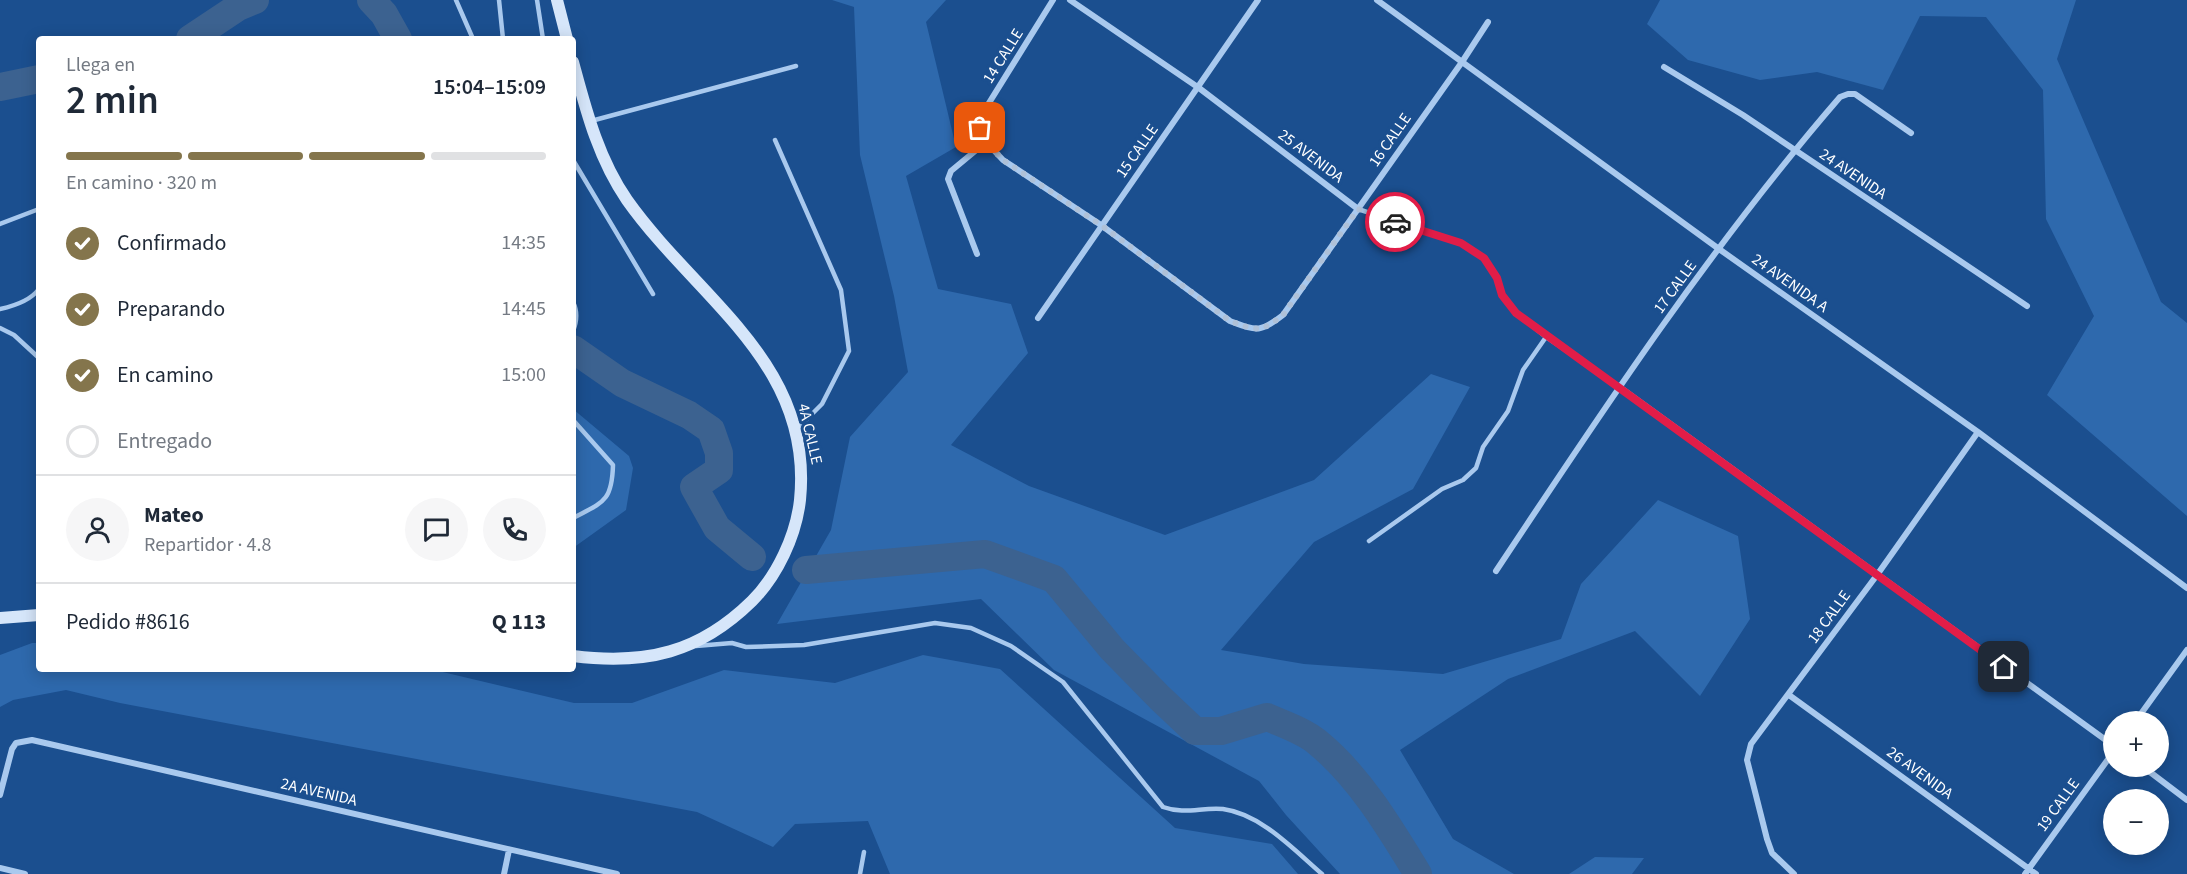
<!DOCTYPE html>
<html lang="es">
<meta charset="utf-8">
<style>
:root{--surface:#fff;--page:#f6f6f7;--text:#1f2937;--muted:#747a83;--line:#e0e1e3;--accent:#84754c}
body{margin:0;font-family:"Source Sans 3",sans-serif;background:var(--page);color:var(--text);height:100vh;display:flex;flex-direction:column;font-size:22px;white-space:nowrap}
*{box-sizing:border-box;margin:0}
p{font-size:20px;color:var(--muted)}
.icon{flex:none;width:33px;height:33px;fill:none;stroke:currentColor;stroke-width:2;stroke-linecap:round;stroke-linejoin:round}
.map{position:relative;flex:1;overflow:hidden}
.side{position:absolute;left:36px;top:36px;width:540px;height:636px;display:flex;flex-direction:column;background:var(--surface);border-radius:6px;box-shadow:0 3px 15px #0003}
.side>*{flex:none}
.tools{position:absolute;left:2103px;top:711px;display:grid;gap:12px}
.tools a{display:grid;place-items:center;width:66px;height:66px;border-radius:50%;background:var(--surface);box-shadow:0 3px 15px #0003;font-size:30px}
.pin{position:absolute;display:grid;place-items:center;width:51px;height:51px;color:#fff;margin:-26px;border-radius:12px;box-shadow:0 3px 9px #0006}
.courier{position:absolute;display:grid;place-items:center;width:60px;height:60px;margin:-30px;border:4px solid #e11d48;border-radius:50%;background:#fff;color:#222;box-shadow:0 2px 8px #0007}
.head em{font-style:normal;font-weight:600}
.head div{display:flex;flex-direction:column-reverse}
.head{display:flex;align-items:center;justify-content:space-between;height:102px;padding:0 30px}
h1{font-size:39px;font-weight:600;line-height:45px}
.bar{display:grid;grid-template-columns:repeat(4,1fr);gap:9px 6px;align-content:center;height:72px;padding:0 30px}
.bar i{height:8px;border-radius:4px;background:var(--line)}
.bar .current{background:var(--accent)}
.bar p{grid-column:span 4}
.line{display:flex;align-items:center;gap:15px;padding:0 30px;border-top:2px solid var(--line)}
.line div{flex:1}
.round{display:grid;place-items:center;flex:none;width:63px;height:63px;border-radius:32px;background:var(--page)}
ol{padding:0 30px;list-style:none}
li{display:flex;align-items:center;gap:18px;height:66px}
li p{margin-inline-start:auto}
li .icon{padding:6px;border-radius:50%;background:var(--accent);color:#fff;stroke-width:4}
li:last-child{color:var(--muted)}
li i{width:33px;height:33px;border:3px solid var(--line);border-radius:50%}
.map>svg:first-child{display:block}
</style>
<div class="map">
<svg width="2187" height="874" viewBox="0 0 2187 874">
<rect width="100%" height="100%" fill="#1b4f8f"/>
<path fill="#2e69ad" d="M832,0H946L926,22L956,147L906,176L938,289L1011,304L1028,353L951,445L1029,486L1165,535L1314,480L1431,374L1470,387L1413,489L1314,542L1221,650L1304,664L1443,674L1561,639L1581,584L1658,500L1738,536L1750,619L1700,696L1635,631L1508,679L1400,750L1453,839L1514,874H1340L1286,815L1259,781L1054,670L981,599L777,624L831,530L850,437L908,372L894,296L860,155L854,7Z
M1660,0H2076L2057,59L2161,302L2187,323V516L2047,395L2094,316L2046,219L2043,90L1986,17L1920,16L1883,90L1817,72L1760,80L1688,60L1647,24Z
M573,409L629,456L633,468L626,510L573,548Z
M32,643H39V669H430L574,703H632L724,670L835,683L923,655L1000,669L1175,828L1272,844L1298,874H890L868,821L795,824L773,847L697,812L120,703L66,690L13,700L0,707V655Z
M1595,857L1644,858L1632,874H1569Z"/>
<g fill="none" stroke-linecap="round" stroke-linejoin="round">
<path stroke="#3c6290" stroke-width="28" d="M371,0L384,14L398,39
M190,39L238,7L255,0
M0,87L39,79
M573,349L622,383L689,415L711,430L719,453V470L694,487L717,528L752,557
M806,570L985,554L1054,579L1112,649L1160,698L1195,731H1221L1267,717C1283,724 1304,731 1317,742C1359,776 1390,828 1418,874"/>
<path stroke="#a9c9ee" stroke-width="4.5" d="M456,0L473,39
M499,0L503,39
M537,0L543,39
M591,121L796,66
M775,140L841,290L849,351L822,404L796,430
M573,160L653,294
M1358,209L1461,244L1484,258L1497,278L1502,295L1516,313L1546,337L1618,386
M0,224L39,209
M573,302C578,312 577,321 573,331
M0,309C14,306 30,301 39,289
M0,328L14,335L39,358
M573,420L613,465C612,502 603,502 573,518
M1369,541L1442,489L1463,480L1476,468L1483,447L1508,411L1523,370L1546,337
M696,646L732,643L746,647L804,645L935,623L971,628L1011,646L1063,682L1163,807C1185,815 1201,807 1223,809C1261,814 1294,850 1322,874
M860,874L864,852"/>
<path stroke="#a9c9ee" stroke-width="6" d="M1053,0L984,111L980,128L986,142L1003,160L1101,225L1230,321C1257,331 1260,333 1283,315L1462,62L1488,22
M1070,0L1199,88L1358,209
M1377,0L1719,249L1978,432L2187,588
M1664,67L1743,115L2027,306
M977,254L948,179L951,171L986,142
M1038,318L1258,0
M1618,386L2114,746
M1496,571C1604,408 1712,245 1840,97L1848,94H1855L1911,133
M1789,695L2036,874
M2135,722L2187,650
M2142,766L2187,800
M0,795L12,749L16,743L32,740L617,874
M0,868L25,874
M504,874L509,850
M1794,874L1772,853L1767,839L1747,760L1751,744L1877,575L1978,432
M2025,874L2114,751"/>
<path stroke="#d6e6fa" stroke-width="12" d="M557,0L567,39
M573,62C586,110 598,158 627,200C697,299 814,363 800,500C796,536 777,576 752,601C699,653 646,665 573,656
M0,618L39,615"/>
</g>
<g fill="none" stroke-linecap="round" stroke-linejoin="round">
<path stroke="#afc1d8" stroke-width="6" stroke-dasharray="0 10.8" d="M980,128L986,142L1003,160L1101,225L1230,321C1257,331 1260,333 1283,315L1358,209L1395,222"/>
<path stroke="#e11d48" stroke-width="8" d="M1395,222L1461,243L1484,258L1497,278L1502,295L1516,313L2004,667"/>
</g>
<g text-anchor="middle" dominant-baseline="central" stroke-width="6" stroke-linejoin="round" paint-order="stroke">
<g font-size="16" fill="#fff" stroke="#1b4f8f">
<text transform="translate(1003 56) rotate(-58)">14 CALLE</text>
<text transform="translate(1390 140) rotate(-55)">16 CALLE</text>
<text transform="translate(1137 151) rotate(-55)">15 CALLE</text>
<text transform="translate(1311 156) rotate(37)">25 AVENIDA</text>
<text transform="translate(1853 174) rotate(34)">24 AVENIDA</text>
<text transform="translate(1790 283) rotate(35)">24 AVENIDA A</text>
<text transform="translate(1675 287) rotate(-54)">17 CALLE</text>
<text transform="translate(810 434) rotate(77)">4A CALLE</text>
<text transform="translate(1829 617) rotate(-54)">18 CALLE</text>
<text transform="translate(1920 773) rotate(36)">26 AVENIDA</text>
<text transform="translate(319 792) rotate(13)">2A AVENIDA</text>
<text transform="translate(2058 805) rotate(-54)">19 CALLE</text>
</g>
</g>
</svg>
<div class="tools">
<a>+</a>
<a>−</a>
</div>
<div class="pin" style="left:980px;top:128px;background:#ea580c"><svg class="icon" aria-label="bag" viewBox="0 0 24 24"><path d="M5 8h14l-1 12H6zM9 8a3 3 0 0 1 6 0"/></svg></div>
<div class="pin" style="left:2004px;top:667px;background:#1f2937"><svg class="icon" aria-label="home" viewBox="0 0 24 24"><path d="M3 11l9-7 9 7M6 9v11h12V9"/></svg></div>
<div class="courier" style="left:1395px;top:222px"><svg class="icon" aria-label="car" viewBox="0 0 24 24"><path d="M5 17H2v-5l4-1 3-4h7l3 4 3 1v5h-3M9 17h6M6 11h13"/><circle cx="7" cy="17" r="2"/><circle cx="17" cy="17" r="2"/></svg></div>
<section class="side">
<div class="head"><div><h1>2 min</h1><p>Llega en</p></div><em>15:04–15:09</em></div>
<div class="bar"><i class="current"></i><i class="current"></i><i class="current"></i><i></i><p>En camino · 320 m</p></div>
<ol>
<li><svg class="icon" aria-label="check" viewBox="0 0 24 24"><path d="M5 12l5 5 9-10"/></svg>Confirmado<p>14:35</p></li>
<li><svg class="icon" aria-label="check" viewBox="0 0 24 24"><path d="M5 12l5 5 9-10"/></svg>Preparando<p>14:45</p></li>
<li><svg class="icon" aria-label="check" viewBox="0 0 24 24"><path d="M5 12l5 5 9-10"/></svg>En camino<p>15:00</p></li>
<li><i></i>Entregado</li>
</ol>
<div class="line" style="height:108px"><a class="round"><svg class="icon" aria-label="person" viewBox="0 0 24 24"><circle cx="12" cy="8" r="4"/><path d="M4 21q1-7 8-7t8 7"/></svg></a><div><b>Mateo</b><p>Repartidor · 4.8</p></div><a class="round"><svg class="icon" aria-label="chat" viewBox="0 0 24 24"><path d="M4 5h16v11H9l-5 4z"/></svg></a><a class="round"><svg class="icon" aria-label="phone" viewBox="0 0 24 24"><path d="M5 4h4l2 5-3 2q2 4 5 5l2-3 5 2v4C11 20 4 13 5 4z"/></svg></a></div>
<div class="line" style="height:78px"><div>Pedido #8616</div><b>Q 113</b></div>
</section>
</div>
